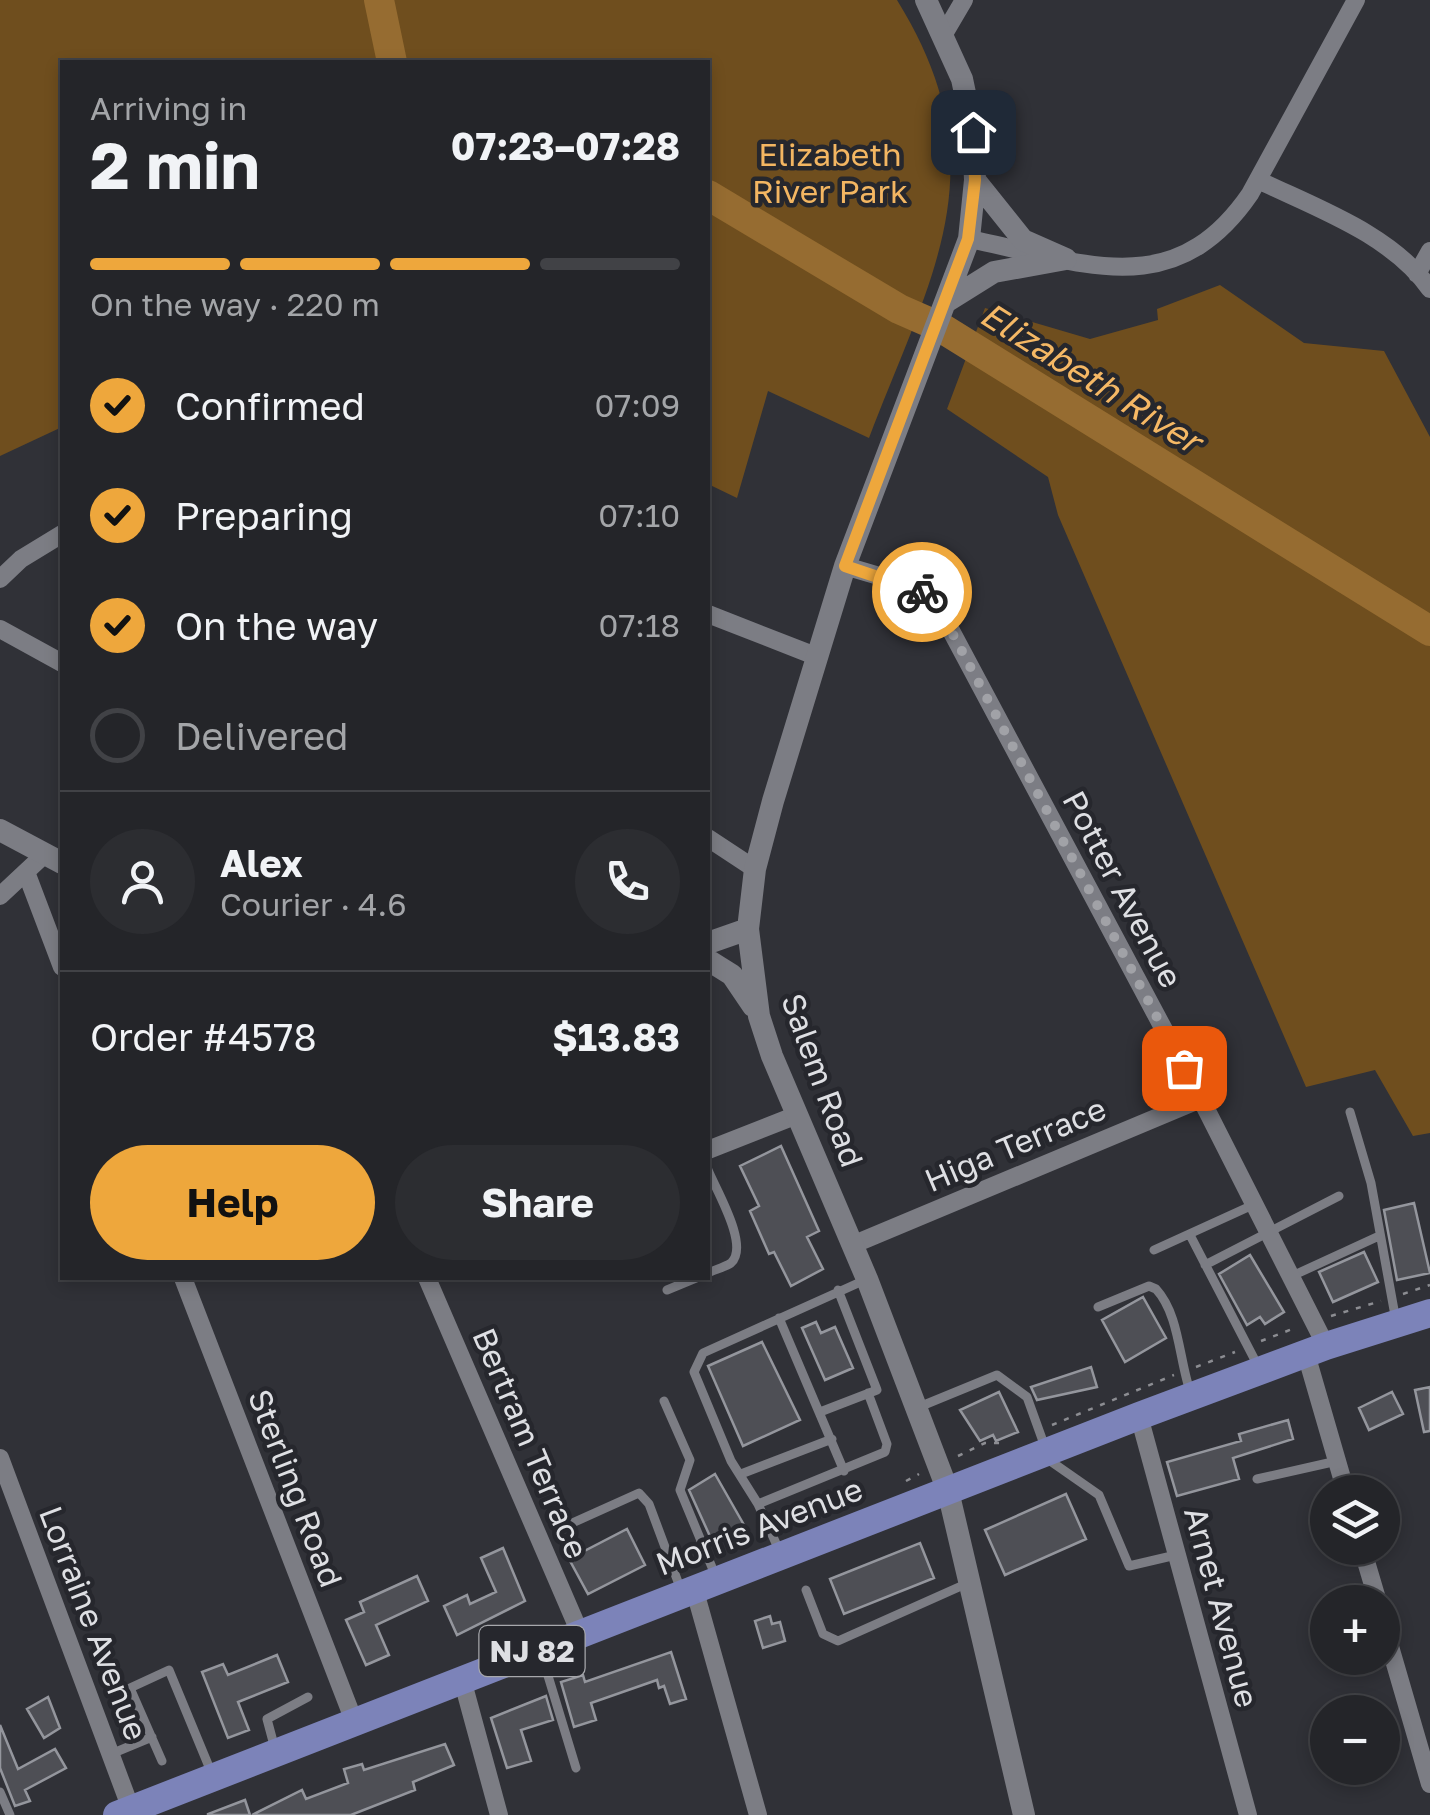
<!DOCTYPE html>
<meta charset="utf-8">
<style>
:root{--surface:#242529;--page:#2c2d31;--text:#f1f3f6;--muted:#a3a5a8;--line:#414246;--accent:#eea73c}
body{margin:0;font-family:"Golos Text",sans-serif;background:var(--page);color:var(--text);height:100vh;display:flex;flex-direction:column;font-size:38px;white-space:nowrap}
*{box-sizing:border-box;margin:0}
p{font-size:32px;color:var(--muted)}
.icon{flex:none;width:55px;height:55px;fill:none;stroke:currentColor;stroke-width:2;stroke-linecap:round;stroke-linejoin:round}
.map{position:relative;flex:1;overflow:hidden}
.panel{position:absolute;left:60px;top:60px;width:650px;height:1220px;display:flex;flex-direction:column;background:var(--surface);border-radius:0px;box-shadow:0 5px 15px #0003,0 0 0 2px var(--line)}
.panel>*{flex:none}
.controls{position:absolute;left:1310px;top:1475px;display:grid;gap:20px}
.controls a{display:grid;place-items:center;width:90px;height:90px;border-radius:50%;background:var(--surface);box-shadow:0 5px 15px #0003,0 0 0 2px var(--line);font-size:50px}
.pin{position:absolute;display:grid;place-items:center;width:85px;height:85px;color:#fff;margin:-42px;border-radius:20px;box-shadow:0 5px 15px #0006}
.courier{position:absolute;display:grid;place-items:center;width:100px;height:100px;margin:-50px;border:8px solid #eea73c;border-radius:50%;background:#fff;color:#222;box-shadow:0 2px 12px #0007}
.headline em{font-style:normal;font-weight:700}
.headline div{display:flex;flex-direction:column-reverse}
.headline{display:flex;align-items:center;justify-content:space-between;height:170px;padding:0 30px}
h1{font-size:65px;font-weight:700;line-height:75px}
.bar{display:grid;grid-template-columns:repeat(4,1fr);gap:15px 10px;align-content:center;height:120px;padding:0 30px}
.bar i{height:12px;border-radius:8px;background:var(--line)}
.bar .current{background:var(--accent)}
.bar p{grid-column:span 4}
.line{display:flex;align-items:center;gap:25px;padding:0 30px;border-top:2px solid var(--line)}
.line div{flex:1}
.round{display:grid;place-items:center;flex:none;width:105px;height:105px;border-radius:52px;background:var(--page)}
ol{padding:0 30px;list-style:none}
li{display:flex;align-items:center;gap:30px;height:110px}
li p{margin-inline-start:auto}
li .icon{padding:10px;border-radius:50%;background:var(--accent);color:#111;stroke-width:4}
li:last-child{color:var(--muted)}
li i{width:55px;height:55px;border:5px solid var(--line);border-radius:50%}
.cta{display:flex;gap:20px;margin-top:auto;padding:20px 30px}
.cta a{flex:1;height:115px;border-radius:60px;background:var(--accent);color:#111;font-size:40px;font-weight:700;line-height:115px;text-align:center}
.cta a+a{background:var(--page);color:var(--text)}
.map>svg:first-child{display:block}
</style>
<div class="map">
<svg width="1430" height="1815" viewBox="0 0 1430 1815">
<rect width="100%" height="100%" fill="#303137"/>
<path fill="#6f4e1e" d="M0,0H897C1001,168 932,273 869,438L768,391L737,498L708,484V62H62V427L0,456Z
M1220,285L1304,343L1384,351L1430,437V1133L1413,1136L1375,1070L1306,1087L1058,515L1048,477L947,409L985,308L1090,339L1158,320L1157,309Z"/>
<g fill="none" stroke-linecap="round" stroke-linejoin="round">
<path stroke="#966c31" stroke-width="30" d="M379,0L392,62
M708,195L899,309L940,327L1430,631"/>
</g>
<path fill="#4e4f55" stroke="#94969d" stroke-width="2.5" d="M781,1146L819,1231L807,1237L823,1269L791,1286L774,1252L769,1254L750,1211L759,1206L740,1166Z
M1414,1203L1430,1273L1397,1280L1384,1210Z
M1364,1252L1378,1282L1333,1302L1319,1272Z
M1250,1255L1284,1312L1265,1324L1260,1317L1247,1325L1219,1274Z
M1143,1297L1166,1338L1125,1362L1102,1320Z
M816,1322L821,1333L835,1327L853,1368L825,1380L802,1328Z
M762,1342L800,1420L743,1446L708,1366Z
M1091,1367L1097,1387L1037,1400L1031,1387Z
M1430,1387V1431L1424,1432L1415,1390Z
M999,1392L1018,1432L996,1441L993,1435L980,1441L960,1410Z
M1392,1392L1403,1414L1369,1430L1359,1408Z
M1288,1420L1293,1439L1233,1458L1239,1479L1177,1496L1167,1462L1241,1441L1239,1434Z
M715,1474L744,1525L713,1543L689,1490Z
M1066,1494L1086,1539L1005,1575L985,1530Z
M627,1529L645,1565L588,1594L569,1559Z
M920,1543L934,1578L844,1614L830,1579Z
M503,1548L525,1601L457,1635L444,1606L467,1595L470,1604L496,1592L481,1558Z
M417,1576L428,1601L376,1625L389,1655L366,1665L346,1620L364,1612L360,1602Z
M770,1616L772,1624L780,1622L785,1641L763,1648L755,1621Z
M671,1652L686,1699L670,1704L664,1686L659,1688L657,1680L591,1703L596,1720L574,1727L561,1682L583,1675L585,1682Z
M277,1655L288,1682L238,1702L249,1730L228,1738L202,1672L223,1664L228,1675Z
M546,1696L553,1720L521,1730L531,1761L507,1768L491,1718Z
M48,1697L60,1728L44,1738L27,1709Z
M0,1725L18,1769L55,1749L66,1768L25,1790L30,1801L15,1806L0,1768Z
M445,1744L454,1765L413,1782L415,1790L351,1815H252L302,1790L306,1799L348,1783L344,1769L362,1764L364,1770Z
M245,1800L250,1815H208V1814Z"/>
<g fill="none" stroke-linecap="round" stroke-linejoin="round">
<path stroke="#8c8d92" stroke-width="2.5" stroke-dasharray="5 8" stroke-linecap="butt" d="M1403,1294L1430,1285
M1331,1316L1381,1301
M1261,1341L1295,1328
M1196,1367L1235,1352
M1052,1425L1174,1375
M958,1456L985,1443H1007
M906,1481L919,1474"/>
<path stroke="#7c7d84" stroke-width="9" d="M1350,1112L1371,1183L1396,1321
M708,1170C716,1190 750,1246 731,1263C725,1267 714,1270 708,1273
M1190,1235L1259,1368
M1154,1250L1255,1204
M1205,1265L1339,1196
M1292,1276L1379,1236
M667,1290L696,1278
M1098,1307L1149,1286L1156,1289C1180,1315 1179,1362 1191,1394
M779,1318L844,1471
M664,1401L690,1460L680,1490L716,1577
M919,1407L997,1375L1027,1397L1045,1447
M820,1412L877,1390L838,1290
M1046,1458L1099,1495L1129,1566L1176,1555
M741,1474L832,1439
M1257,1479L1337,1461
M758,1504L885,1452L887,1444L868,1393
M570,1524L639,1493L649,1504L681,1590
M780,1552L758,1504L731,1461L694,1372L703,1353L865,1280
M806,1590L823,1634L838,1641L968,1583
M542,1656L576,1768
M275,1749L267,1719L308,1697
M111,1754L152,1737
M162,1761L130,1688L169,1670L212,1774
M0,1792L10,1815"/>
<path stroke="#7c7d84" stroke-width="18" d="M944,34L964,0
M1258,180C1316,208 1391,234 1430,289
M969,239C1080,261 1173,306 1250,194L1356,0
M1417,274L1430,251
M845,566L913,586L940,610L1201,1099L1326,1346
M0,579L21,559L62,534
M708,614L818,657
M0,629L62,663
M708,838L755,869
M26,872L62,967
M0,896L46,853
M708,1150L797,1115
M852,1245L1201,1099
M183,1278L354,1721
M427,1278L580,1633
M1306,1354L1346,1492
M1139,1416L1248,1815
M0,1458L131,1809
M1362,1548L1378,1602
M694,1588L758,1815
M1382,1619L1430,1784
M462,1679L499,1815"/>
<path stroke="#7c7d84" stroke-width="22" d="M926,0L962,79L973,131L975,180L969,239L845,566L773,801L755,869L748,929L759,1016L772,1056L867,1279L948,1491L1024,1815
M975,180L1023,240L1066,259
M946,302L994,272L1066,259
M0,830L62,863
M708,943L748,929
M708,960L732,975L753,1006"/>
<path stroke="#7c83b9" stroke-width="28" d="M117,1815L1139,1416L1326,1346L1430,1313"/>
</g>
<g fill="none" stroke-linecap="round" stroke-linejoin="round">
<path stroke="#a1a2a7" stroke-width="10" stroke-dasharray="0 18" d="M922,592L940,610L1184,1068"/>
<path stroke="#eea73c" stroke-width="12" d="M922,592L845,566L968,239L975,180L973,132"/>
</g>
<g text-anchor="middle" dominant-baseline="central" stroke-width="9" stroke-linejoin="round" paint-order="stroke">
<rect fill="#26272d" stroke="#a7a8ac" stroke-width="2.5" x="479.5" y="1626" width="105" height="50" rx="8"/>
<g font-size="30" font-weight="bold" fill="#dedfe3">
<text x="532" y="1651">NJ 82</text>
</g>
<g font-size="32" fill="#f3b662" stroke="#26272d">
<text x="830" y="154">Elizabeth<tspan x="830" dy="37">River Park</tspan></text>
</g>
<g font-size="32" fill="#dedfe3" stroke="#26272d">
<text transform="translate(1123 889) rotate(62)">Potter Avenue</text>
<text transform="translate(823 1080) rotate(70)">Salem Road</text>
<text transform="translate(1015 1144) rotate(-23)">Higa Terrace</text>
<text transform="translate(531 1443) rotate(67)">Bertram Terrace</text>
<text transform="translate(296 1488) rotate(69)">Sterling Road</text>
<text transform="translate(759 1526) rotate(-21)">Morris Avenue</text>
<text transform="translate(1222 1607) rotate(75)">Arnet Avenue</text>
<text transform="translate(94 1623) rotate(69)">Lorraine Avenue</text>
</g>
<g font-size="35" font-style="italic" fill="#f5b865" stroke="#26272d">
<text transform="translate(1091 377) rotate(32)">Elizabeth River</text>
</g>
</g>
</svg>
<div class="controls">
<a><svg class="icon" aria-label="layers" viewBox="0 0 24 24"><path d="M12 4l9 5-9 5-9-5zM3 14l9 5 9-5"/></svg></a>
<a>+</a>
<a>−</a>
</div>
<div class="pin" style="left:1184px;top:1068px;background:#ea580c"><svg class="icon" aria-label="bag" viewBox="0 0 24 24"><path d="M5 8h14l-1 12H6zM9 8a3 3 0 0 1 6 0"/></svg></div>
<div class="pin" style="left:973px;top:132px;background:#1f2937"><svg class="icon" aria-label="home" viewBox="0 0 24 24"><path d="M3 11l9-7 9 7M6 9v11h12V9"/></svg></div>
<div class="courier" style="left:922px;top:592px"><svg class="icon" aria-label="bike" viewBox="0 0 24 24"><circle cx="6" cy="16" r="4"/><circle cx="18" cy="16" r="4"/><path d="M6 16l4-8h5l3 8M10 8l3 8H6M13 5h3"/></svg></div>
<section class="panel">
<div class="headline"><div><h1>2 min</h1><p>Arriving in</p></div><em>07:23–07:28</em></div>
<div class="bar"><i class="current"></i><i class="current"></i><i class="current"></i><i></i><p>On the way · 220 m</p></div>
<ol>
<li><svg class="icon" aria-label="check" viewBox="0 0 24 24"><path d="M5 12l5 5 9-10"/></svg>Confirmed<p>07:09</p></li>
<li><svg class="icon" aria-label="check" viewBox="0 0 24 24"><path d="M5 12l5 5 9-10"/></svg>Preparing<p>07:10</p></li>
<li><svg class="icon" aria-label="check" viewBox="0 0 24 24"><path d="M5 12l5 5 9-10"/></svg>On the way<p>07:18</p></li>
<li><i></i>Delivered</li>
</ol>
<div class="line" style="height:180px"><a class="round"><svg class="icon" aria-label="person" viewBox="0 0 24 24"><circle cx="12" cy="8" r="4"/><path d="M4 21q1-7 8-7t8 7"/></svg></a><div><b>Alex</b><p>Courier · 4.6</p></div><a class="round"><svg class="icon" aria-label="phone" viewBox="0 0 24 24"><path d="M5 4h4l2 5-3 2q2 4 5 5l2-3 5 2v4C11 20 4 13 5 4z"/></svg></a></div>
<div class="line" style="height:130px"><div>Order #4578</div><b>$13.83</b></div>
<div class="cta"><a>Help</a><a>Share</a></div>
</section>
</div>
